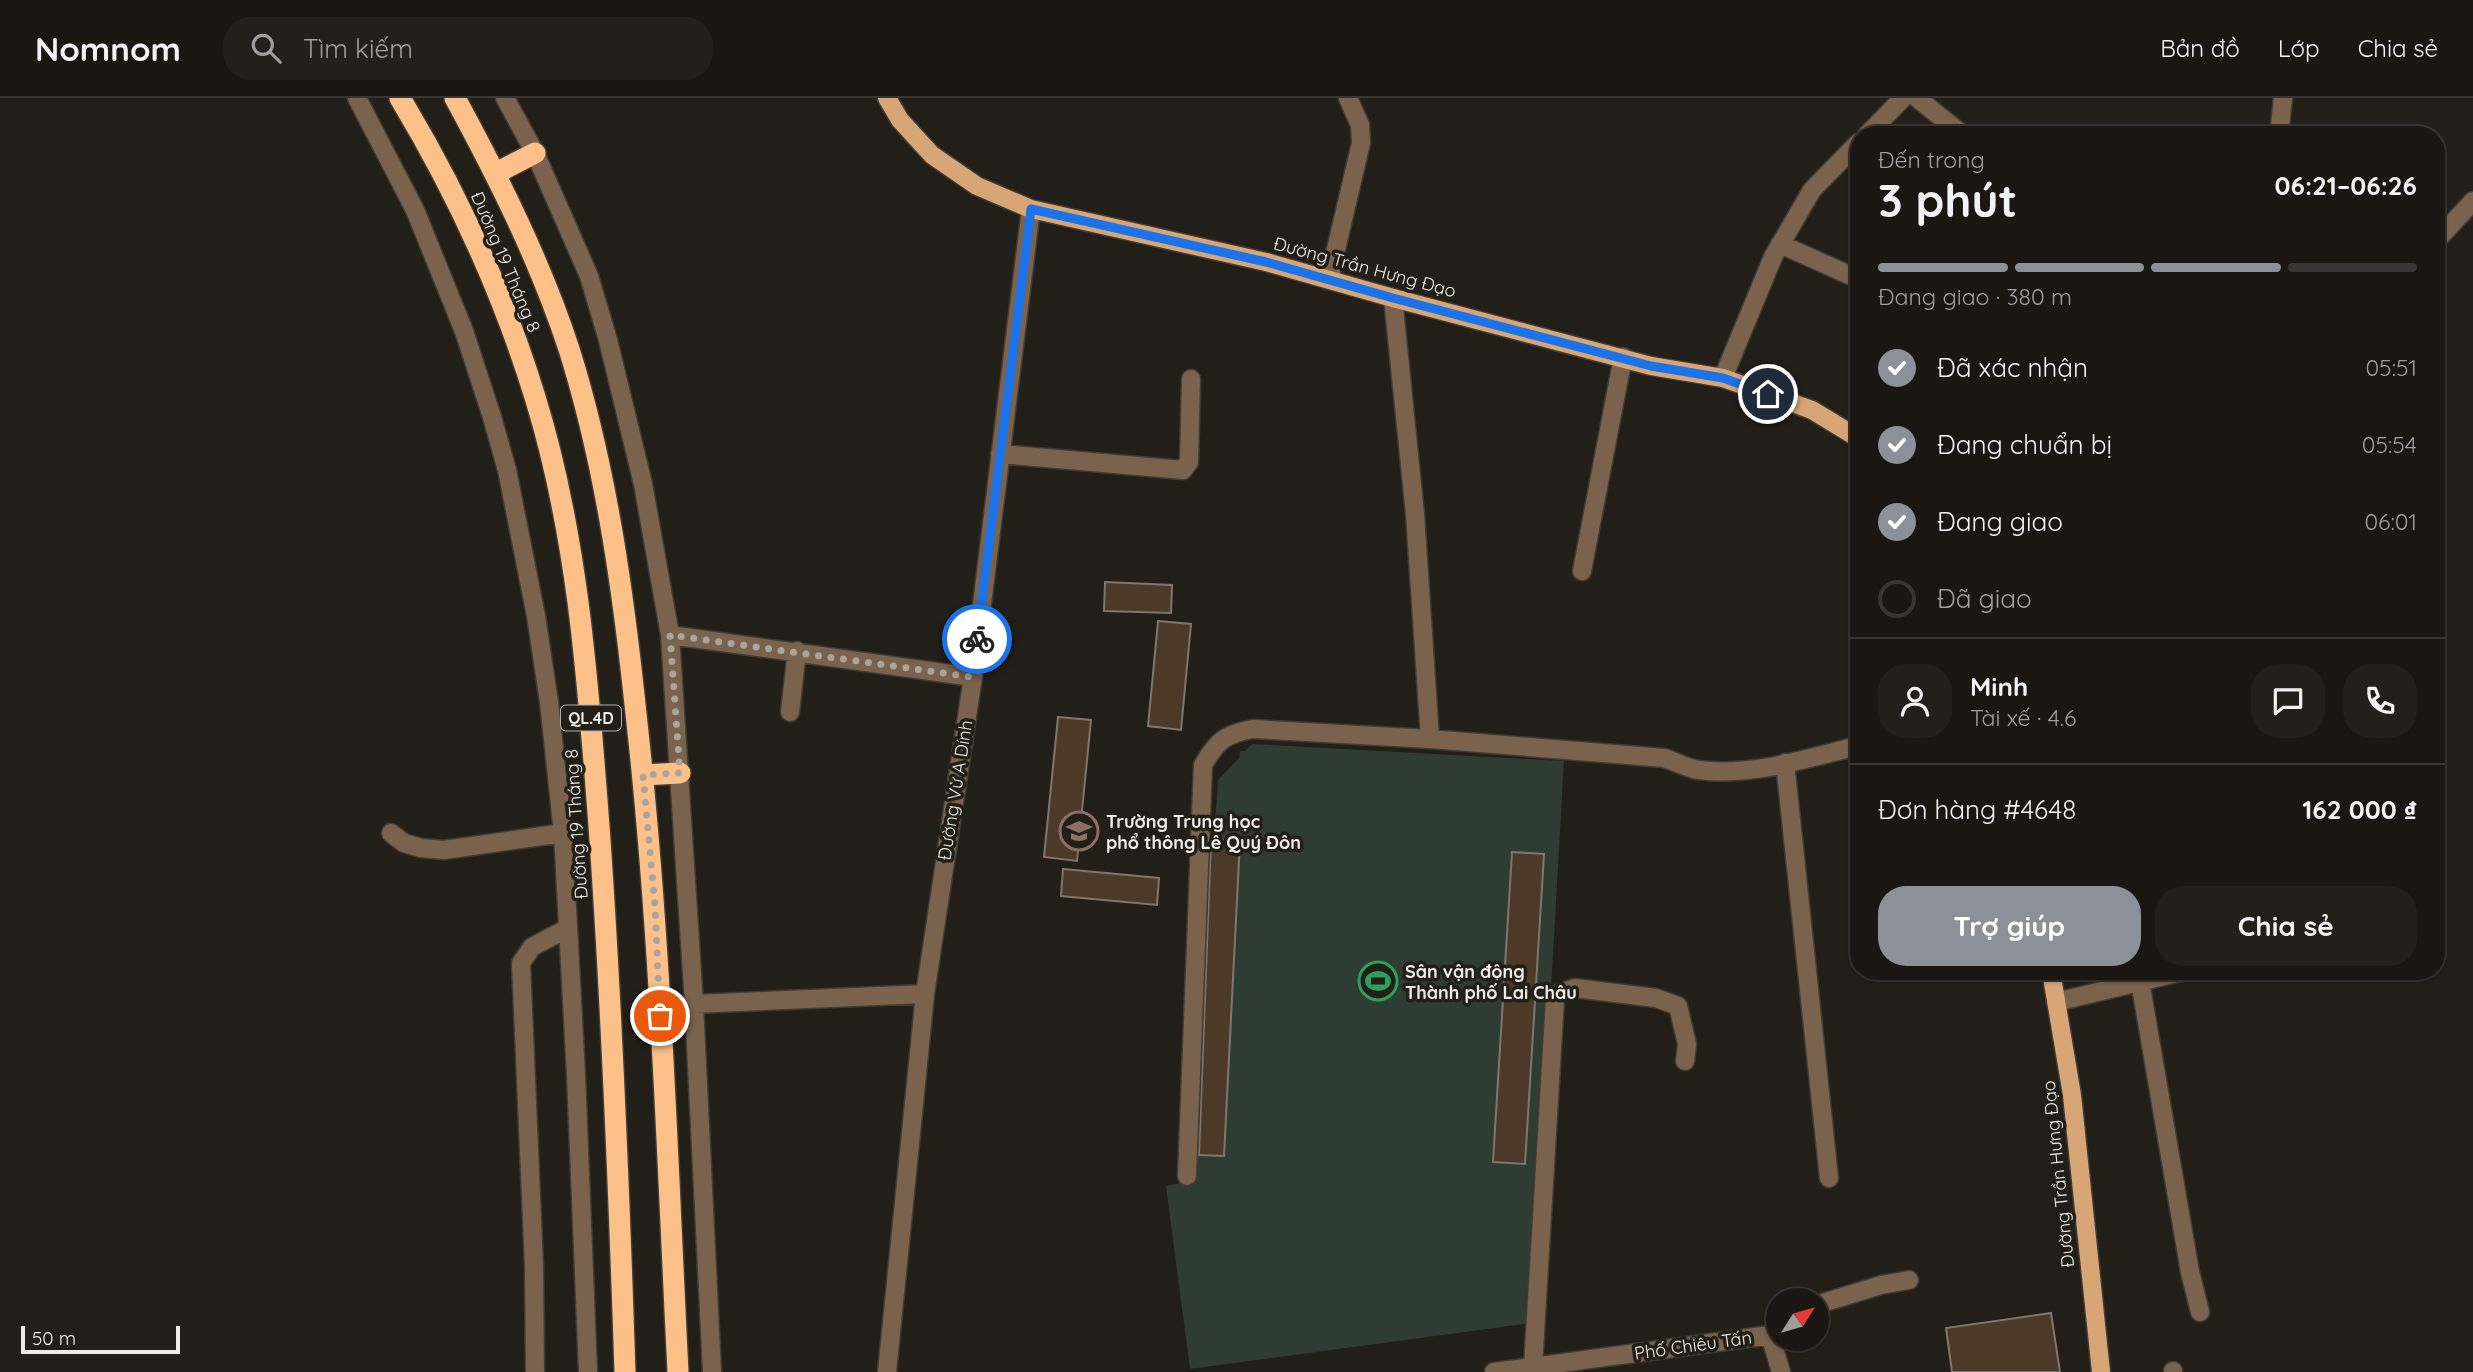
<!DOCTYPE html>
<html lang="vi">
<meta charset="utf-8">
<style>
:root{--surface:#1a1612;--page:#231f1b;--text:#f1f3f6;--muted:#9f9f9f;--line:#383532;--accent:#8c9099}
body{margin:0;font-family:Quicksand,sans-serif;background:var(--page);color:var(--text);height:100vh;display:flex;flex-direction:column;font-size:26px;white-space:nowrap}
*{box-sizing:border-box;margin:0}
p{font-size:23px;color:var(--muted)}
.icon{flex:none;width:38px;height:38px;fill:none;stroke:currentColor;stroke-width:2;stroke-linecap:round;stroke-linejoin:round}
.map{position:relative;flex:1;overflow:hidden}
.side{position:absolute;left:1850px;top:28px;width:595px;height:854px;display:flex;flex-direction:column;background:var(--surface);border-radius:28px;box-shadow:0 2px 5px #0004,0 0 0 2px var(--line)}
.side>*{flex:none}
.needle{width:46px;rotate:53deg}
.tools{position:absolute;left:1766px;top:1190px;display:grid;gap:14px}
.tools a{display:grid;place-items:center;width:63px;height:63px;border-radius:50%;background:var(--surface);box-shadow:0 2px 5px #0004,0 0 0 2px var(--line);font-size:35px}
.scale{position:absolute;left:21px;bottom:18px;width:159px;box-sizing:border-box;padding-left:7px;border:4px solid #f0ede8;border-top:0;font-size:19px;line-height:24px;white-space:nowrap;color:#f0ede8;-webkit-text-stroke:5px #221e18;paint-order:stroke}
.pin{position:absolute;display:grid;place-items:center;width:60px;height:60px;color:#fff;margin:-30px;border:4px solid #fff;border-radius:50%;box-shadow:0 2px 7px #0007}
.courier{position:absolute;display:grid;place-items:center;width:70px;height:70px;margin:-35px;border:5px solid #1a73e8;border-radius:50%;background:#fff;color:#222;box-shadow:0 2px 9px #0007}
.overview em{font-style:normal;font-weight:800}
.overview div{display:flex;flex-direction:column-reverse}
.overview{display:flex;align-items:center;justify-content:space-between;height:119px;padding:0 28px}
h1{font-size:46px;font-weight:800;line-height:52px}
.bar{display:grid;grid-template-columns:repeat(4,1fr);gap:10px 7px;align-content:center;height:84px;padding:0 28px}
.bar i{height:9px;border-radius:5px;background:var(--line)}
.bar .selected{background:var(--accent)}
.bar p{grid-column:span 4}
.line{display:flex;align-items:center;gap:18px;padding:0 28px;border-top:2px solid var(--line)}
.line div{flex:1}
.round{display:grid;place-items:center;flex:none;width:74px;height:74px;border-radius:28px;background:var(--page)}
ol{padding:0 28px;list-style:none}
li{display:flex;align-items:center;gap:21px;height:77px}
li p{margin-inline-start:auto}
li .icon{padding:7px;border-radius:50%;background:var(--accent);color:#fff;stroke-width:4}
li:last-child{color:var(--muted)}
li i{width:38px;height:38px;border:4px solid var(--line);border-radius:50%}
.button{display:flex;gap:14px;margin-top:auto;padding:14px 28px}
.button a{flex:1;height:80px;border-radius:28px;background:var(--accent);color:#fff;font-size:28px;font-weight:800;line-height:80px;text-align:center}
.button a+a{background:var(--page);color:var(--text)}
header{display:flex;align-items:center;gap:42px;box-sizing:border-box;height:98px;padding:0 35px;background:var(--surface);border-bottom:2px solid var(--line)}
header strong{font-size:33px}
nav{display:flex;gap:38px;margin-inline-start:auto;font-size:24px}
.search{width:490px;height:63px;background:var(--page);display:flex;align-items:center;gap:18px;box-sizing:border-box;padding:0 24px;border-radius:28px;color:var(--muted);font-size:26px}
.map>svg:first-child{display:block}
</style>
<header>
<strong>Nomnom</strong>
<div class="search"><svg class="icon" aria-label="search" viewBox="0 0 24 24"><circle cx="10" cy="10" r="6"/><path d="M15 15l6 6"/></svg>Tìm kiếm</div>
<nav><a>Bản đồ</a><a>Lớp</a><a>Chia sẻ</a></nav>
</header>
<div class="map">
<svg width="2473" height="1274" viewBox="0 0 2473 1274">
<rect width="100%" height="100%" fill="#221e18"/>
<path fill="#2f3c31" d="M1252,646L1564,663L1532,1225L1190,1271L1166,1088L1192,1083L1218,682L1239,660L1240,653H1245Z"/>
<path fill="#4c3927" stroke="#7e766f" stroke-width="2" d="M1105,484L1172,487L1171,515L1104,513Z
M1158,523L1191,526L1181,632L1148,628Z
M1058,619L1091,622L1077,763L1044,759Z
M1211,741L1240,743L1224,1058L1199,1057Z
M1512,754L1544,756L1525,1066L1493,1064Z
M1063,771L1159,780L1157,807L1061,798Z
M2051,1215L2060,1274H1952L1946,1230Z"/>
<g fill="none" stroke-linecap="round" stroke-linejoin="round">
<defs>
<path id="minor" d="M357,0L415,112L464,233L492,319L507,372L536,518L549,604L563,735L576,977L588,1274
M505,0L535,55L589,178L608,242L643,386L670,537L694,906L712,1274
M1917,0L1963,37
M1867,37L1903,0
M2279,37L2283,0
M2436,143L2473,103
M1780,146L1858,181
M1329,181L1361,45L1360,27L1348,0
M1393,200L1415,416L1430,641
M1723,280L1773,159L1812,92L1858,45
M1000,356L1183,372L1189,364L1191,281
M1582,473L1623,259
M670,537L973,579
M790,614L797,553
M1785,665L1829,1080
M391,735L404,745L421,750L444,752L563,735
M2140,883L2190,1174L2200,1214
M2056,904L2185,873
M694,906L925,896
M1187,1078L1203,667C1217,643 1225,636 1253,631L1430,641L1664,660C1675,663 1688,671 1699,672C1752,679 1807,660 1858,648
M1816,1207L1881,1187L1909,1182
M535,1274L534,1168L521,865L532,849L568,830
M887,1274L925,896L973,579L1031,111
M1494,1274L1770,1237L1781,1274
M1536,1274L1533,1269L1555,900L1560,895L1575,890L1656,900L1678,908L1687,946L1685,963
M2173,1274V1273"/>
<path id="major" d="M887,0L900,22L932,57L977,88L1031,111L1266,164L1393,200L1651,268L1723,280L1812,312L1858,340
M2051,873L2072,997L2101,1274"/>
<path id="highway" d="M400,0C456,93 503,195 535,299C578,438 588,585 599,728C612,910 619,1092 625,1274
M455,0C499,81 540,163 569,251C607,372 624,499 637,625C661,841 667,1057 678,1274
M496,75L535,55
M643,677L680,675"/>
</defs>
<use href="#minor" stroke="#3f3b35" stroke-width="21"/>
<use href="#major" stroke="#3f3b35" stroke-width="21"/>
<use href="#highway" stroke="#3f3b35" stroke-width="24"/>
<use href="#minor" stroke="#7a624c" stroke-width="18"/>
<use href="#major" stroke="#d8a577" stroke-width="18"/>
<use href="#highway" stroke="#fdc088" stroke-width="21"/>
</g>
<g fill="none" stroke-linecap="round" stroke-linejoin="round">
<path stroke="#a8a59f" stroke-width="7" stroke-dasharray="0 12.6" d="M660,918L655,808L643,677L680,675L670,537L972,579L977,541"/>
<path stroke="#1a73e8" stroke-width="9" d="M977,541L1031,111L1266,164L1393,200L1651,268L1723,280L1768,296"/>
</g>
<defs>
<symbol id="school-ring" viewBox="-11 -11 22 22"><circle r="9.5" fill="#221e18" stroke="#8d6e63" stroke-width="1.5"/><path d="M0-5L7-2L0 1L-7-2ZM-4 1L0 2.5L4 1V4Q0 6-4 4Z" fill="#8d6e63"/></symbol>
<symbol id="stadium-ring" viewBox="-11 -11 22 22"><circle r="9.5" fill="#221e18" stroke="#2e9e5b" stroke-width="1.5"/><path d="M0-5a6.5 5 0 1 0 0 10a6.5 5 0 1 0 0-10ZM-3.5-1.8h7v3.6h-7Z" fill="#2e9e5b"/></symbol>
</defs>
<g fill-rule="evenodd">
<use href="#school-ring" x="1057" y="711" width="44" height="44"/>
<use href="#stadium-ring" x="1356" y="861" width="44" height="44"/>
</g>
<g text-anchor="middle" dominant-baseline="central" stroke-width="7" stroke-linejoin="round" paint-order="stroke">
<rect fill="#221e18" stroke="#b2afaa" stroke-width="2" x="561" y="607.5" width="60" height="25" rx="5"/>
<g font-size="16" font-weight="bold" fill="#f0ede8">
<text x="591" y="620">QL.4D</text>
</g>
<g font-size="18" fill="#f0ede8" stroke="#221e18">
<text transform="translate(506 164) rotate(67)">Đường 19 Tháng 8</text>
<text transform="translate(1365 169) rotate(15)">Đường Trần Hưng Đạo</text>
<text transform="translate(955 692) rotate(-81)">Đường Vừ A Dính</text>
<text transform="translate(576 726) rotate(-94)">Đường 19 Tháng 8</text>
<text transform="translate(2058 1076) rotate(-96)">Đường Trần Hưng Đạo</text>
<text transform="translate(1693 1247) rotate(-8)">Phố Chiêu Tấn</text>
</g>
<g font-size="18" font-weight="bold" fill="#f0ede8" stroke="#221e18" text-anchor="start">
<text x="1106" y="723">Trường Trung học<tspan x="1106" dy="21">phổ thông Lê Quý Đôn</tspan></text>
<text x="1405" y="873">Sân vận động<tspan x="1405" dy="21">Thành phố Lai Châu</tspan></text>
</g>
</g>
</svg>
<div class="tools">
<a><svg class="needle" viewBox="-14 -14 28 28"><path d="M0-13l5 13h-10z" fill="#e53935"/><path d="M0 13l5-13h-10z" fill="#9f9f9f"/></svg></a>
</div>
<div class="scale">50 m</div>
<div class="pin" style="left:660px;top:918px;background:#ea580c"><svg class="icon" aria-label="bag" viewBox="0 0 24 24"><path d="M5 8h14l-1 12H6zM9 8a3 3 0 0 1 6 0"/></svg></div>
<div class="pin" style="left:1768px;top:296px;background:#1f2937"><svg class="icon" aria-label="home" viewBox="0 0 24 24"><path d="M3 11l9-7 9 7M6 9v11h12V9"/></svg></div>
<div class="courier" style="left:977px;top:541px"><svg class="icon" aria-label="bike" viewBox="0 0 24 24"><circle cx="6" cy="16" r="4"/><circle cx="18" cy="16" r="4"/><path d="M6 16l4-8h5l3 8M10 8l3 8H6M13 5h3"/></svg></div>
<section class="side">
<div class="overview"><div><h1>3 phút</h1><p>Đến trong</p></div><em>06:21–06:26</em></div>
<div class="bar"><i class="selected"></i><i class="selected"></i><i class="selected"></i><i></i><p>Đang giao · 380 m</p></div>
<ol>
<li><svg class="icon" aria-label="check" viewBox="0 0 24 24"><path d="M5 12l5 5 9-10"/></svg>Đã xác nhận<p>05:51</p></li>
<li><svg class="icon" aria-label="check" viewBox="0 0 24 24"><path d="M5 12l5 5 9-10"/></svg>Đang chuẩn bị<p>05:54</p></li>
<li><svg class="icon" aria-label="check" viewBox="0 0 24 24"><path d="M5 12l5 5 9-10"/></svg>Đang giao<p>06:01</p></li>
<li><i></i>Đã giao</li>
</ol>
<div class="line" style="height:126px"><a class="round"><svg class="icon" aria-label="person" viewBox="0 0 24 24"><circle cx="12" cy="8" r="4"/><path d="M4 21q1-7 8-7t8 7"/></svg></a><div><b>Minh</b><p>Tài xế · 4.6</p></div><a class="round"><svg class="icon" aria-label="chat" viewBox="0 0 24 24"><path d="M4 5h16v11H9l-5 4z"/></svg></a><a class="round"><svg class="icon" aria-label="phone" viewBox="0 0 24 24"><path d="M5 4h4l2 5-3 2q2 4 5 5l2-3 5 2v4C11 20 4 13 5 4z"/></svg></a></div>
<div class="line" style="height:91px"><div>Đơn hàng #4648</div><b>162 000 ₫</b></div>
<div class="button"><a>Trợ giúp</a><a>Chia sẻ</a></div>
</section>
</div>
